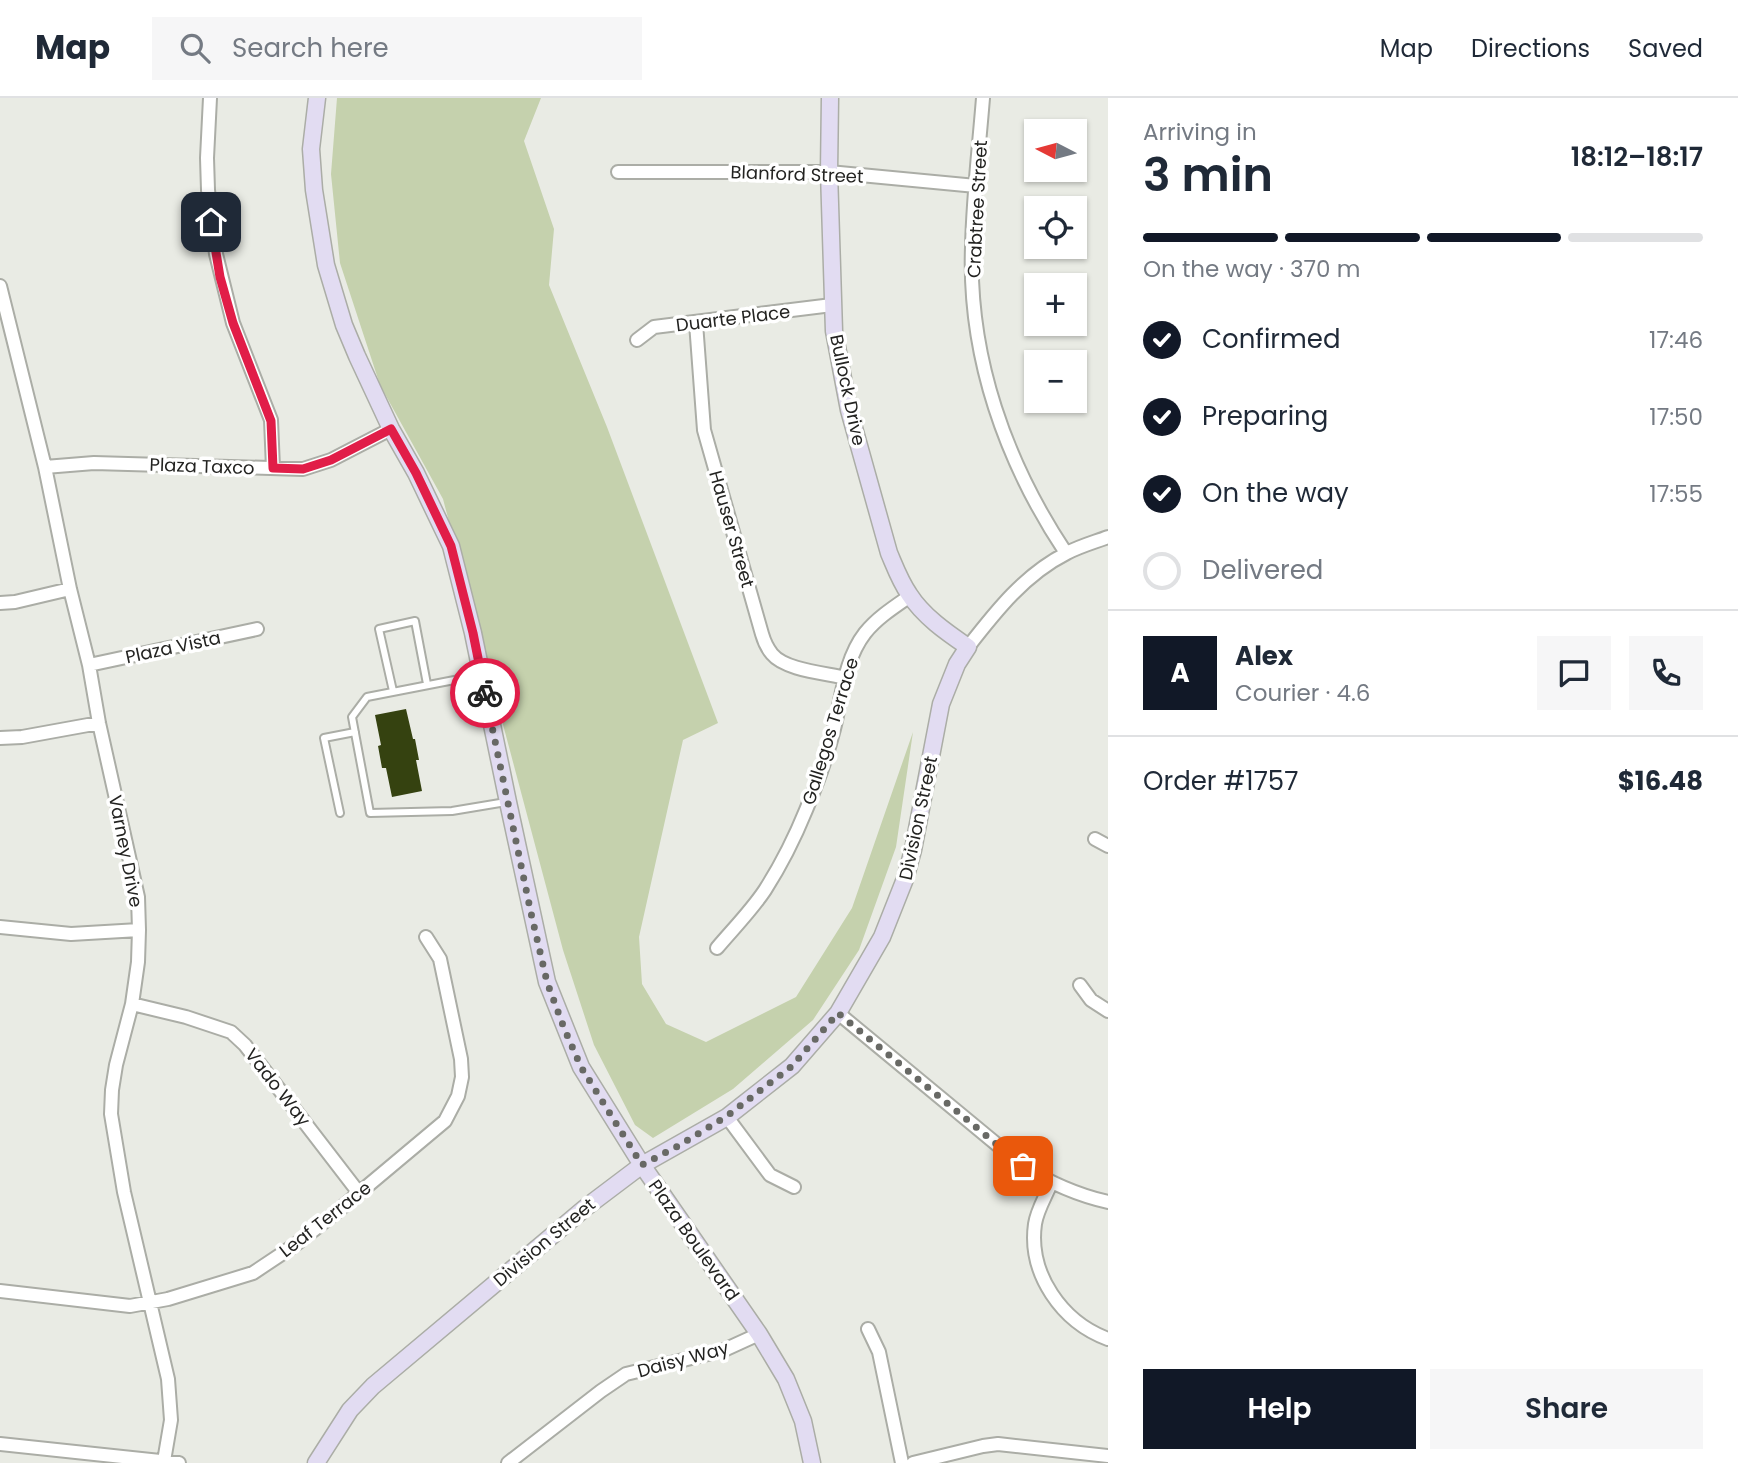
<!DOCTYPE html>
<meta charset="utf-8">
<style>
:root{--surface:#fff;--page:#f6f6f7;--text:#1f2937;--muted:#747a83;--line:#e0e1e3;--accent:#111827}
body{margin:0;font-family:Poppins,sans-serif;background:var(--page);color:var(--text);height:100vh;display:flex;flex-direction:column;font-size:26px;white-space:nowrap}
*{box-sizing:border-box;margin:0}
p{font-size:23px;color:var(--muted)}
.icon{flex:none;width:38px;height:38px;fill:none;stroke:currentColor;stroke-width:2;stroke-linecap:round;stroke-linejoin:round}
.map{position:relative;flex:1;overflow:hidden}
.panel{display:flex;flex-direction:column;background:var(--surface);width:630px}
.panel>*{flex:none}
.needle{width:46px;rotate:276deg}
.tools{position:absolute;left:1024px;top:21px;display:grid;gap:14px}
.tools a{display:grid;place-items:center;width:63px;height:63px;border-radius:0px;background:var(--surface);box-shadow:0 2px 5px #0004;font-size:35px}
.pin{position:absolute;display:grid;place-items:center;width:60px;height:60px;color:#fff;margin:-30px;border-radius:14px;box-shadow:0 4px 10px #0006}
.courier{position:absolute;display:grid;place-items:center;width:70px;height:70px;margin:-35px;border:5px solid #e11d48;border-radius:50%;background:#fff;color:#222;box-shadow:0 2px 9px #0007}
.headline em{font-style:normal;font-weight:600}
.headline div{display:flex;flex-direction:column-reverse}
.headline{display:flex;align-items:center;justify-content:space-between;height:119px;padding:0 35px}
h1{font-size:46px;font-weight:600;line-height:52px}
.bar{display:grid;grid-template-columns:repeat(4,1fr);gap:10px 7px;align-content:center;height:84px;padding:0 35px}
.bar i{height:9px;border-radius:5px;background:var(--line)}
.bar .active{background:var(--accent)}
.bar p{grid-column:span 4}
.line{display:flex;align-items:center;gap:18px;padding:0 35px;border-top:2px solid var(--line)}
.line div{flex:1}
.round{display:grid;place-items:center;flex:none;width:74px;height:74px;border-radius:0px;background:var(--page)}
ol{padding:0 35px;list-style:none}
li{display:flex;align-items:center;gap:21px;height:77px}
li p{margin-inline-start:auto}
li .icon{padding:7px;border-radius:50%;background:var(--accent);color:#fff;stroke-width:4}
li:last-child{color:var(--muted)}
li i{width:38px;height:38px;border:4px solid var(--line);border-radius:50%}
.primary-button{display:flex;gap:14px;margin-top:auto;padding:14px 35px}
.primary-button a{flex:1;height:80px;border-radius:0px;background:var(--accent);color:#fff;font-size:28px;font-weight:600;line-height:80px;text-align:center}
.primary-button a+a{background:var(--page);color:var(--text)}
header{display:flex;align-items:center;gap:42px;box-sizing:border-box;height:98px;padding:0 35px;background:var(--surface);border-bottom:2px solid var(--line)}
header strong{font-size:33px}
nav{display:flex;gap:38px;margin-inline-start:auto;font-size:24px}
.search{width:490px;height:63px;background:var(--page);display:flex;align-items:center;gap:18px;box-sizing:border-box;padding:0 24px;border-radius:0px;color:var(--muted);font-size:26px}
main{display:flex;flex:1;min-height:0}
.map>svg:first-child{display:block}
</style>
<header>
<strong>Map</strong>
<div class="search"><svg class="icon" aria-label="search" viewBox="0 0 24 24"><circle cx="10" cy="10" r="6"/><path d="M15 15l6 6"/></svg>Search here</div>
<nav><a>Map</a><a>Directions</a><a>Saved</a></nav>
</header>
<main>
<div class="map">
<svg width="1108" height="1365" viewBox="0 0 1108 1365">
<rect width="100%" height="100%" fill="#e9ebe4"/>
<path fill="#c5d1ad" d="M337,0H541L524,43L554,131L549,187L607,329L718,625L683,642L639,839L642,886L666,926L706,944L796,899L852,810L913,634L896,749L859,852L813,922L733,991L653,1040L635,1027L594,947L563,852L443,401L380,287L340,165L331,76Z"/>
<path fill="#354210" d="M406,611L413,641H415L419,662H416L422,693L392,699L386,670H382L378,648L381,647L375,617Z"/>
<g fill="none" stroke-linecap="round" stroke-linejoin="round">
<defs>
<path id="lane" d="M480,577L367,599L352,619L370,715L452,713L506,704
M393,593L379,531L415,523L427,586
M340,715L324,640L355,634"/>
<path id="street" d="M210,0L207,60L208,92L216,156L233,225L271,322L273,370
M983,0C979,50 973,100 972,149C968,259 1006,365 1066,455
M618,74H829L976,88
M0,188L45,369L70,491L89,567L99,625L138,799L139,832L138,864L132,906L116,967L112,992L111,1016L124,1094L168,1281L171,1322L164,1363
M696,225L704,332L762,536C764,543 767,550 772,556C785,572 825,575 846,580
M637,242L654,229L832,207
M45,369L94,365L303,371L331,362L391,331
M0,505L15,504L70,491
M968,549C996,513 1025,476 1067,455C1080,448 1095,444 1108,439
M89,567L257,531
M0,640L22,639L99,625
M1095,741L1108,748
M0,829L71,836L139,832
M717,850C733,831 751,813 765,792C781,767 795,739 806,712C817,686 827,659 834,631C842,600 844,562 865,535C877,520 894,509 910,498
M1080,887L1091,902L1108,913
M132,906L186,919L231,934L245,947L359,1095
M838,915L1023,1068C1050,1085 1077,1097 1108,1104
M727,1019L770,1077L794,1089
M1051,1085C1046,1098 1037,1112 1035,1126C1028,1176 1062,1224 1108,1241
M0,1193L130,1208L168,1201L253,1175L295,1147L334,1116L445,1023L458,998L462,979L461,961L440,861L426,839
M868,1231L879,1254L902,1365
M0,1346L179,1365
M508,1365L601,1293L626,1276L724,1252L759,1236
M913,1365L983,1348L998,1346L1108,1358"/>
<path id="secondary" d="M317,0L311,51L314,92L326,167L344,227L357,258L391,331L416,375L451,448L473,535L508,704L547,884L581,969L642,1067L759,1236L786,1281L803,1323L812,1365
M316,1365L350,1312L373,1288L585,1110L642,1067L727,1019L792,968L838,915L882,839L905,781L913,752L941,606L957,566L968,549C946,534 923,518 909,496C900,483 895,469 889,455L849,312L834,233L829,74L830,0"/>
</defs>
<use href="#lane" stroke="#abada6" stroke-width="10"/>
<use href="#street" stroke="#abada6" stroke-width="16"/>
<use href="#secondary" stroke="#abada6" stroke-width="19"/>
<use href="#lane" stroke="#fff" stroke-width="6"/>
<use href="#street" stroke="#fff" stroke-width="12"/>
<use href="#secondary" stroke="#e2dcf2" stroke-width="16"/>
</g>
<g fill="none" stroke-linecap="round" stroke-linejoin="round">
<path stroke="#686965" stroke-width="7" stroke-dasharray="0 12.6" d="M485,595L531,815L547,884L564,930L581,969L642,1067L678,1048L727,1018L792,968L838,915L1023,1068"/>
<path stroke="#e11d48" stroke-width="9" d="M211,124L220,179L233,225L271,323L273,370L303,371L331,362L391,331L416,375L451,448L473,535L485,595"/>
</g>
<g text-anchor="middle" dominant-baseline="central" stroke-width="7" stroke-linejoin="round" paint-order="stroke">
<g font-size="18" fill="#232321" stroke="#fff">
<text transform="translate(797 76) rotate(2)">Blanford Street</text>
<text transform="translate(977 111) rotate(-87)">Crabtree Street</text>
<text transform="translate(733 220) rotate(-7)">Duarte Place</text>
<text transform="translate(848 292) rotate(78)">Bullock Drive</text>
<text transform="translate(202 368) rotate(2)">Plaza Taxco</text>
<text transform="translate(732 431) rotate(74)">Hauser Street</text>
<text transform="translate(173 549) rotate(-12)">Plaza Vista</text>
<text transform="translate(830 633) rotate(-73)">Gallegos Terrace</text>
<text transform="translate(918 720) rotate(-78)">Division Street</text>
<text transform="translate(126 753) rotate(79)">Varney Drive</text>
<text transform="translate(278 989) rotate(52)">Vado Way</text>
<text transform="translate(325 1121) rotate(-38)">Leaf Terrace</text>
<text transform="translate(694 1142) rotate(55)">Plaza Boulevard</text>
<text transform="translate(544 1144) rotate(-40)">Division Street</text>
<text transform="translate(683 1261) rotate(-15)">Daisy Way</text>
</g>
</g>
</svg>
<div class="tools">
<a><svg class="needle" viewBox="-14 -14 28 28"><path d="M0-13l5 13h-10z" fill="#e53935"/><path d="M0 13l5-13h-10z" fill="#747a83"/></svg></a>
<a><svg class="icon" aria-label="locate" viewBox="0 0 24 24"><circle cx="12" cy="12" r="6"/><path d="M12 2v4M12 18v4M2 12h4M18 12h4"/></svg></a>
<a>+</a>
<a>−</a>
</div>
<div class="pin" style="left:1023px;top:1068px;background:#ea580c"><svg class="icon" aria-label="bag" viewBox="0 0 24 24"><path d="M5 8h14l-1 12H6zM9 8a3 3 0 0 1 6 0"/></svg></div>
<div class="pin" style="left:211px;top:124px;background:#1f2937"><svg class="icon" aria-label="home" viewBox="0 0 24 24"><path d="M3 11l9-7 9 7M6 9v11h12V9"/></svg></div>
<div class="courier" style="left:485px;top:595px"><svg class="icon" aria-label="bike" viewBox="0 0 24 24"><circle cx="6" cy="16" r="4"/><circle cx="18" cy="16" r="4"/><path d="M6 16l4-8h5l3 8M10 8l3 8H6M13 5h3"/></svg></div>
</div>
<section class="panel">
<div class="headline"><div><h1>3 min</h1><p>Arriving in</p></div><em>18:12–18:17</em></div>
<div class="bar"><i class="active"></i><i class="active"></i><i class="active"></i><i></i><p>On the way · 370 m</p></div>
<ol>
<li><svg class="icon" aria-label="check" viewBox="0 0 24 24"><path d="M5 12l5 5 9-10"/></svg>Confirmed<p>17:46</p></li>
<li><svg class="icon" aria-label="check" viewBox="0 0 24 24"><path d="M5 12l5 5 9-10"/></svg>Preparing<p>17:50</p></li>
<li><svg class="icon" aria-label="check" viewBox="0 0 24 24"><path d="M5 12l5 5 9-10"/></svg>On the way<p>17:55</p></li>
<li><i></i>Delivered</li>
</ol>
<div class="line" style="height:126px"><b class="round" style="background:var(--accent);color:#fff">A</b><div><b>Alex</b><p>Courier · 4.6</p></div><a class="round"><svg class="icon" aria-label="chat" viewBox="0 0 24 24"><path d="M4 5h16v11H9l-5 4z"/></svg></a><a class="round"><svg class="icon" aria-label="phone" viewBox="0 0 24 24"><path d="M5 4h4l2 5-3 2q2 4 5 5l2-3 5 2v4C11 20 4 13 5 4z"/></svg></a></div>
<div class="line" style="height:91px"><div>Order #1757</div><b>$16.48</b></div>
<div class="primary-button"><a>Help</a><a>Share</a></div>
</section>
</main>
